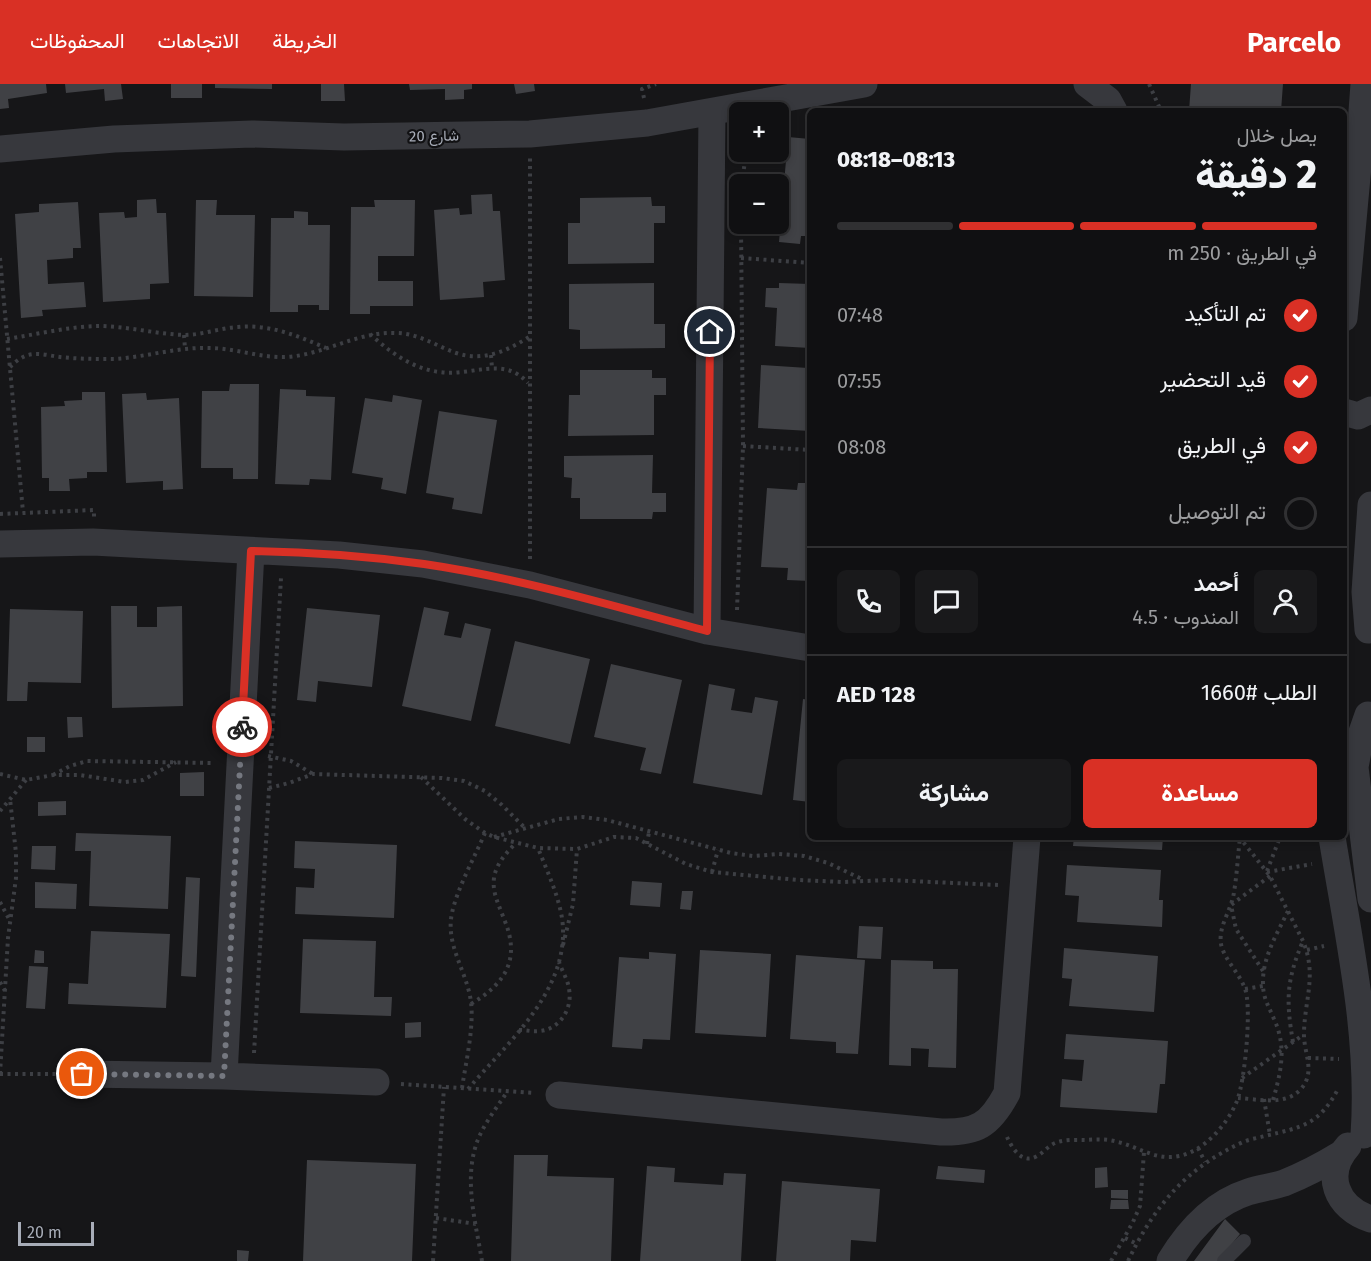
<!DOCTYPE html>
<html lang="ar">
<meta charset="utf-8">
<style>
:root{--surface:#101012;--page:#19191b;--text:#f1f3f6;--muted:#9c9d9f;--line:#303032;--accent:#d93025}
body{margin:0;font-family:"Fira Sans",Vazirmatn,sans-serif;background:var(--page);color:var(--text);direction:rtl;height:100vh;display:flex;flex-direction:column;font-size:22px;white-space:nowrap}
*{box-sizing:border-box;margin:0}
p{font-size:20px;color:var(--muted)}
.icon{flex:none;width:33px;height:33px;fill:none;stroke:currentColor;stroke-width:2;stroke-linecap:round;stroke-linejoin:round}
.map{position:relative;flex:1;overflow:hidden;direction:ltr}
.details{position:absolute;left:807px;top:24px;width:540px;height:732px;display:flex;flex-direction:column;background:var(--surface);border-radius:9px;box-shadow:0 3px 9px #0003,0 0 0 2px var(--line);direction:rtl}
.details>*{flex:none}
.buttons{position:absolute;left:729px;top:18px;display:grid;gap:12px}
.buttons a{display:grid;place-items:center;width:60px;height:60px;border-radius:9px;background:var(--surface);box-shadow:0 3px 9px #0003,0 0 0 2px var(--line);font-size:30px}
.scale{position:absolute;left:18px;bottom:15px;width:76px;box-sizing:border-box;padding-left:6px;border:3px solid #a8adb8;border-top:0;font-size:16px;line-height:21px;white-space:nowrap;color:#a8adb8;-webkit-text-stroke:4px #111113;paint-order:stroke}
.pin{position:absolute;display:grid;place-items:center;width:51px;height:51px;color:#fff;margin:-26px;border:3px solid #fff;border-radius:50%;box-shadow:0 2px 6px #0007}
.courier{position:absolute;display:grid;place-items:center;width:60px;height:60px;margin:-30px;border:4px solid #d93025;border-radius:50%;background:#fff;color:#222;box-shadow:0 2px 8px #0007}
.headline em{font-style:normal;font-weight:800}
.headline div{display:flex;flex-direction:column-reverse}
.headline{display:flex;align-items:center;justify-content:space-between;height:102px;padding:0 30px}
h1{font-size:39px;font-weight:800;line-height:45px}
.bar{display:grid;grid-template-columns:repeat(4,1fr);gap:9px 6px;align-content:center;height:72px;padding:0 30px}
.bar i{height:8px;border-radius:4px;background:var(--line)}
.bar .on{background:var(--accent)}
.bar p{grid-column:span 4}
.line{display:flex;align-items:center;gap:15px;padding:0 30px;border-top:2px solid var(--line)}
.line div{flex:1}
.round{display:grid;place-items:center;flex:none;width:63px;height:63px;border-radius:9px;background:var(--page)}
ol{padding:0 30px;list-style:none}
li{display:flex;align-items:center;gap:18px;height:66px}
li p{margin-inline-start:auto}
li .icon{padding:6px;border-radius:50%;background:var(--accent);color:#fff;stroke-width:4}
li:last-child{color:var(--muted)}
li i{width:33px;height:33px;border:3px solid var(--line);border-radius:50%}
.button{display:flex;gap:12px;margin-top:auto;padding:12px 30px}
.button a{flex:1;height:69px;border-radius:9px;background:var(--accent);color:#fff;font-size:24px;font-weight:800;line-height:69px;text-align:center}
.button a+a{background:var(--page);color:var(--text)}
header{display:flex;align-items:center;gap:36px;box-sizing:border-box;height:84px;padding:0 30px;background:var(--accent);color:#fff}
header strong{font-size:28px}
nav{display:flex;gap:33px;margin-inline-start:auto;font-size:21px}
.map>svg:first-child{display:block}
</style>
<header>
<strong>Parcelo</strong>
<nav><a>الخريطة</a><a>الاتجاهات</a><a>المحفوظات</a></nav>
</header>
<div class="map">
<svg width="1371" height="1177" viewBox="0 0 1371 1177">
<rect width="100%" height="100%" fill="#161618"/>
<path fill="#404145" d="M0,0H46L47,9L8,15L9,24L0,25Z
M65,0H121L123,15L105,17L104,5L66,9Z
M171,0H202V14H171Z
M215,0H272V5L215,4Z
M321,0H344L345,17H321Z
M409,0H472V5L464,6V15L445,16V5L410,6Z
M514,0H534L535,7L516,10Z
M1191,0H1283L1281,27H1189Z
M788,53L810,55V152H801L800,160L779,158Z
M492,110L493,127H500L505,196L483,198L484,213L440,216L434,126L459,124L460,131L472,130L471,111Z
M651,113L652,122H665V139H654V179L568,180V139H580V114Z
M156,115L157,129H166L169,199L150,200V215L103,218L99,129L124,128L125,134L137,133V116Z
M196,116H217L216,131H255L253,213L194,212Z
M374,116H415L414,172H378V197H413V222H370V230H350L351,123H375Z
M78,118L81,164H73V174L47,176L48,200L84,198L86,223L42,226L43,232L21,234L15,130L39,128V120Z
M294,127L308,128V141H330L329,226H319V221H298V228H270L271,134H294Z
M654,199V240H665V264L580,265V246L569,245V200Z
M779,199L810,200V264L775,262L777,224L765,223L766,204H779Z
M761,281L808,284L810,347L758,344Z
M580,286H652V294H666V311H654V351L568,352L569,311H580Z
M230,300H259L258,395H233V384H201L202,307H229Z
M280,305L306,306V312L335,313L331,396L310,395L309,401L275,400Z
M82,308H105L107,388H87V394L69,395L70,407H49V394H42L41,323L65,322L64,317L82,316Z
M146,309L147,316L179,314L183,405L163,406V397L126,399L122,310Z
M393,311L422,316L406,410L381,405L383,394L352,389L365,314L392,318Z
M439,327L497,336L482,430L452,425L454,414L426,409Z
M653,371L652,409H666V428H653L652,435H580V414H571L572,394L564,393V372Z
M798,399H810V497L787,496L788,484L761,483L767,404L797,406Z
M111,522H137V543H157V523L182,522L183,622L112,624Z
M424,523L449,528L444,551L461,554L465,539L491,545L471,637L402,622Z
M307,524L380,531L372,603L318,597L316,618L297,616Z
M10,525L83,527L81,599L28,598L27,617H7Z
M515,557L590,575L570,660L495,642Z
M611,580L682,596L661,690L640,686L646,664L594,653Z
M709,600L735,605L731,626L752,629L755,613L778,617L762,711L693,699Z
M803,615L810,616V718L793,716Z
M67,633H82L83,653L68,654Z
M27,653H45V668H27Z
M204,688V712H180V689Z
M66,717V731L38,732V718Z
M76,749L171,752L168,825L89,822L91,767H75Z
M1074,753H1163L1162,766L1073,762Z
M295,757L397,761L394,834L295,830L296,803L314,804L315,785L294,784Z
M32,762H56L55,786L31,785Z
M1067,781L1161,786L1159,816H1163L1162,843L1077,838L1079,812L1065,811Z
M186,793L200,794L196,893L181,892Z
M632,797L662,799L660,823L630,821Z
M35,798L77,800L76,825L35,824Z
M682,807H693L691,826L680,825Z
M859,842L883,843L881,875L857,874Z
M91,847L170,850L166,924L68,920L69,899L88,900Z
M303,855L376,857L374,913H392L391,932L300,929Z
M1064,864L1158,872L1154,928L1069,922L1072,895L1062,894Z
M35,866L44,867V879H34Z
M700,866L771,870L766,953L695,949Z
M649,868L676,870L670,956L643,955L642,965L612,963L619,873L649,875Z
M796,871L865,876L858,970L836,969V958L790,955Z
M891,876L933,877V885H958L956,984L928,983L929,965L911,964V982L889,981Z
M29,882L48,883L45,925L26,924Z
M421,938V953L405,954V939Z
M1066,950L1168,957L1165,1000H1160L1157,1029L1060,1023L1062,995L1082,997L1084,976L1064,975Z
M514,1071H548L547,1092L614,1094L611,1177H511Z
M307,1076L416,1080L412,1177H303Z
M647,1082L675,1084L674,1098L723,1101L724,1089L746,1090L741,1177H640Z
M938,1082L985,1086L984,1099L936,1095Z
M1107,1083L1108,1103L1095,1104V1084Z
M782,1097L880,1105L876,1158L851,1156L850,1177H776Z
M1111,1106H1128V1115L1111,1114Z
M1111,1116H1128L1129,1125H1110Z
M1225,1135L1240,1150L1218,1177H1194Z
M237,1166L249,1167L248,1177H237Z"/>
<g fill="none" stroke-linecap="round" stroke-linejoin="round">
<path stroke="#3d3f44" stroke-width="4" stroke-dasharray="3 4.5" stroke-linecap="butt" d="M1149,0L1161,27
M644,14L642,5L656,0
M742,100L746,68
M0,174L23,428
M741,174L810,179
M370,250C390,268 411,284 439,288C472,293 503,271 528,299
M184,251L185,265
M7,255C38,250 71,242 102,242C130,243 157,250 184,251C202,251 220,244 238,243C270,240 298,252 326,264
M491,271L492,284
M10,283C15,278 21,273 28,271C39,268 50,272 60,273C78,275 96,275 114,275C146,273 177,263 209,264C235,264 260,274 286,273C324,271 358,247 396,249C418,249 436,262 456,269C483,278 507,267 529,253
M743,362L810,366
M0,430L94,426V433
M530,475V74
M737,526L743,362L741,140
M268,672L291,677L313,690
M0,690L26,696L53,691H80L125,698L143,696L176,678
M53,691L70,682L87,677L214,679
M421,693L465,735L485,749L494,753L538,764L577,765L614,753L636,754L686,780L712,788L798,796L843,798L888,796L998,801
M269,704L289,699L313,690L442,694L464,697L485,707L502,721L525,744
M0,727L26,696
M494,753L559,735L583,733L607,736L731,769L753,772L779,770L804,772L828,779L864,796
M647,760L649,748
M1267,787L1280,753
M712,788L718,766
M1267,788L1312,780
M0,818L9,835
M563,861L573,820L577,765
M1307,866L1324,862
M1263,887L1236,845L1231,821L1270,792
M0,898L5,907
M1245,905L1263,902
M471,920C506,899 521,875 504,835C499,821 492,809 494,794C496,780 506,769 516,759
M519,946C526,946 533,948 539,947C559,946 573,925 569,905C568,896 562,887 559,878
M1293,958C1286,917 1286,897 1303,857
M254,969L281,494
M1308,974L1339,975
M0,990L8,854L16,794V769L10,715
M0,990H57
M1242,994L1303,951
M401,1000L534,1009
M462,1004C466,977 474,945 471,918C467,887 445,861 452,829C457,805 475,772 485,749
M468,1005C509,957 572,904 562,834C558,810 547,787 538,764
M1238,1014C1257,1015 1285,1022 1300,1006C1317,988 1303,969 1304,948C1305,914 1317,891 1303,857L1270,792L1240,754
M1264,1015L1270,1051
M1273,1016C1281,988 1287,963 1274,935C1269,923 1263,914 1263,900C1262,874 1277,850 1288,827
M1007,1053C1012,1064 1022,1081 1037,1072C1043,1069 1048,1062 1055,1059C1065,1055 1076,1056 1086,1056C1097,1055 1108,1055 1118,1058C1139,1063 1156,1077 1179,1072C1205,1067 1228,1039 1237,1017C1245,996 1251,930 1246,908C1241,890 1224,876 1221,860C1218,842 1232,825 1234,808C1237,790 1238,771 1240,753
M1198,1064L1205,1078
M436,1134L476,1140
M1125,1154L1137,1160
M433,1177L444,1003
M482,1177C476,1140 464,1098 476,1061C482,1042 496,1025 507,1008
M1111,1177L1133,1138L1140,1122L1144,1068
M1128,1177C1155,1121 1186,1084 1243,1058C1250,1055 1258,1054 1265,1052C1302,1043 1319,1041 1338,1005"/>
<path stroke="#37383d" stroke-width="14" d="M1224,1177L1244,1157"/>
<path stroke="#37383d" stroke-width="27" d="M1087,0L1108,16L1114,27
M0,65L114,55L252,50L344,53L530,50L647,39L864,0
M1344,234L1358,82L1364,0
M1344,328L1358,332L1371,326
M0,460L93,458L339,471L423,480L530,501L707,547L810,564
M1368,546L1365,508L1371,421
M707,547L712,28
M1368,631L1361,651L1355,683L1371,815
M1332,753C1348,852 1371,951 1364,1051
M82,990L224,992L376,998
M224,992L251,467
M559,1011L941,1048C977,1049 990,1041 1007,1009L1027,753
M1348,1062C1323,1090 1336,1124 1371,1135
M1170,1177C1188,1147 1214,1119 1248,1108C1260,1104 1272,1103 1284,1099C1304,1091 1323,1081 1341,1070"/>
</g>
<g fill="none" stroke-linecap="round" stroke-linejoin="round">
<path stroke="#757880" stroke-width="6" stroke-dasharray="0 10.8" d="M82,990L224,992L242,643"/>
<path stroke="#d93025" stroke-width="8" d="M242,643L251,467C308,468 367,472 424,480C520,494 613,522 707,547L710,248"/>
</g>
<g text-anchor="middle" dominant-baseline="central" stroke-width="4.5" stroke-linejoin="round" paint-order="stroke">
<g font-size="15" fill="#a8adb8" stroke="#111113">
<text transform="translate(434 52) rotate(-1)">شارع 20</text>
</g>
</g>
</svg>
<div class="buttons">
<a>+</a>
<a>−</a>
</div>
<div class="scale">20 m</div>
<div class="pin" style="left:82px;top:990px;background:#ea580c"><svg class="icon" aria-label="bag" viewBox="0 0 24 24"><path d="M5 8h14l-1 12H6zM9 8a3 3 0 0 1 6 0"/></svg></div>
<div class="pin" style="left:710px;top:248px;background:#1f2937"><svg class="icon" aria-label="home" viewBox="0 0 24 24"><path d="M3 11l9-7 9 7M6 9v11h12V9"/></svg></div>
<div class="courier" style="left:242px;top:643px"><svg class="icon" aria-label="bike" viewBox="0 0 24 24"><circle cx="6" cy="16" r="4"/><circle cx="18" cy="16" r="4"/><path d="M6 16l4-8h5l3 8M10 8l3 8H6M13 5h3"/></svg></div>
<section class="details">
<div class="headline"><div><h1>2 دقيقة</h1><p>يصل خلال</p></div><em>08:13–08:18</em></div>
<div class="bar"><i class="on"></i><i class="on"></i><i class="on"></i><i></i><p>في الطريق · 250 m</p></div>
<ol>
<li><svg class="icon" aria-label="check" viewBox="0 0 24 24"><path d="M5 12l5 5 9-10"/></svg>تم التأكيد<p>07:48</p></li>
<li><svg class="icon" aria-label="check" viewBox="0 0 24 24"><path d="M5 12l5 5 9-10"/></svg>قيد التحضير<p>07:55</p></li>
<li><svg class="icon" aria-label="check" viewBox="0 0 24 24"><path d="M5 12l5 5 9-10"/></svg>في الطريق<p>08:08</p></li>
<li><i></i>تم التوصيل</li>
</ol>
<div class="line" style="height:108px"><a class="round"><svg class="icon" aria-label="person" viewBox="0 0 24 24"><circle cx="12" cy="8" r="4"/><path d="M4 21q1-7 8-7t8 7"/></svg></a><div><b>أحمد</b><p>المندوب · 4.5</p></div><a class="round"><svg class="icon" aria-label="chat" viewBox="0 0 24 24"><path d="M4 5h16v11H9l-5 4z"/></svg></a><a class="round"><svg class="icon" aria-label="phone" viewBox="0 0 24 24"><path d="M5 4h4l2 5-3 2q2 4 5 5l2-3 5 2v4C11 20 4 13 5 4z"/></svg></a></div>
<div class="line" style="height:78px"><div>الطلب #1660</div><b>AED 128</b></div>
<div class="button"><a>مساعدة</a><a>مشاركة</a></div>
</section>
</div>
